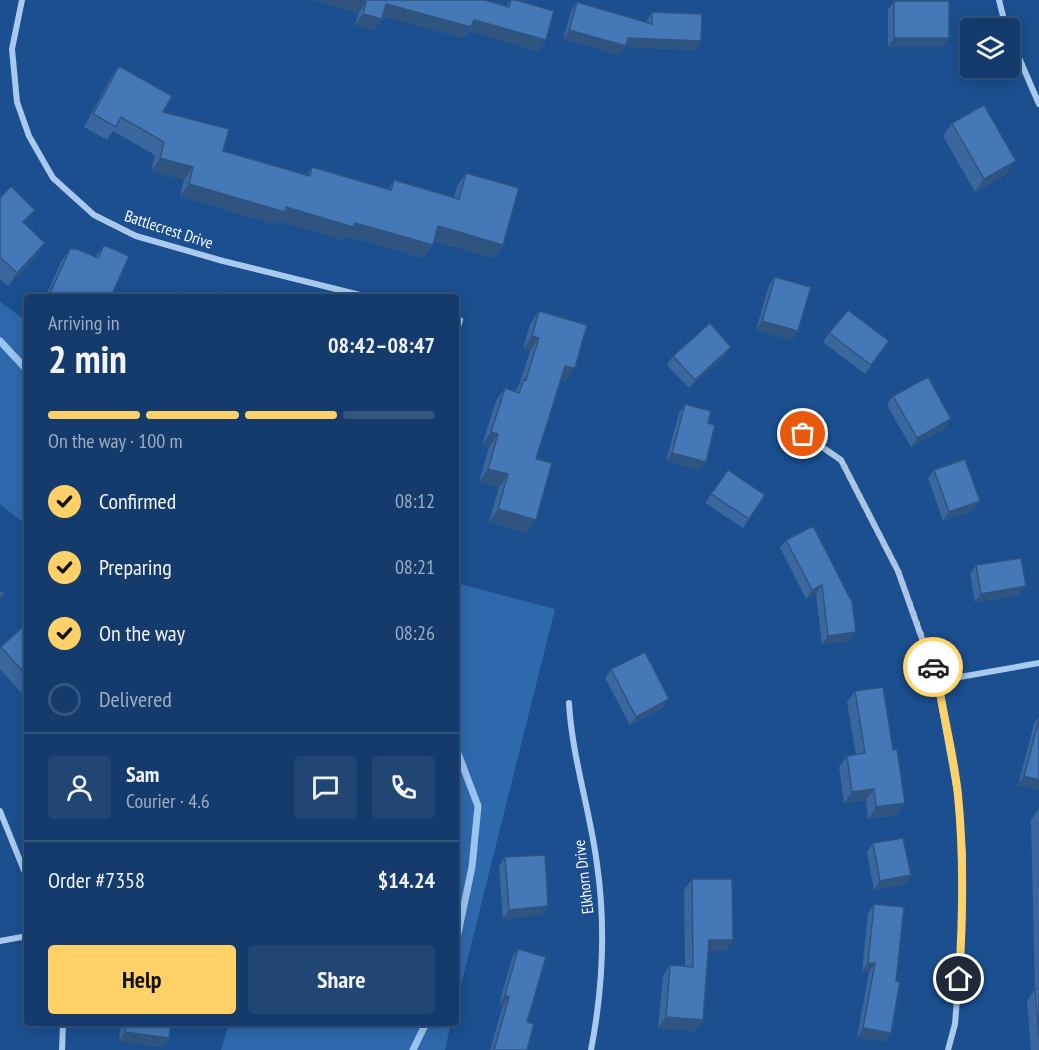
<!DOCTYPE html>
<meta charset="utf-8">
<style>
:root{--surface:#143b6b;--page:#214673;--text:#f1f3f6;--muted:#9dadc1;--line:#33557e;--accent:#ffd166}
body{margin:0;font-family:"PT Sans Narrow",sans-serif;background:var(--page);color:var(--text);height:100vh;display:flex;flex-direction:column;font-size:22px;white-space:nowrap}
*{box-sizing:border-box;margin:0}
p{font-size:20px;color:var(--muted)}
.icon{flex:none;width:33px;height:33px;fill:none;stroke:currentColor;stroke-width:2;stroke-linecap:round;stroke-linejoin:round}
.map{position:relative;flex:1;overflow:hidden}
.details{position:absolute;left:24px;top:294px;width:435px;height:732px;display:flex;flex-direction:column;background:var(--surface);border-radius:6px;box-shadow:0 3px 15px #0003,0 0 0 2px var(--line)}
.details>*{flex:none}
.tools{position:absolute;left:960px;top:18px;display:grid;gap:12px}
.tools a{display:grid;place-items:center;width:60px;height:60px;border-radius:6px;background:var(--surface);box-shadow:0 3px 15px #0003,0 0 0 2px var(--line);font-size:30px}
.pin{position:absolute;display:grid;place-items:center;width:51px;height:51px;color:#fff;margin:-26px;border:3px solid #fff;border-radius:50%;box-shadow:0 2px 6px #0007}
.courier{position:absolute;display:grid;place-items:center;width:60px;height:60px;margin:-30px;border:4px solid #ffd166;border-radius:50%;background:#fff;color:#222;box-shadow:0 2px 8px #0007}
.overview em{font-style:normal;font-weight:800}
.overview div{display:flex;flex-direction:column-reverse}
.overview{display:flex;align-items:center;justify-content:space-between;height:102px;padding:0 24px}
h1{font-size:39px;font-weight:800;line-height:45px}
.bar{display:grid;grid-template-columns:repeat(4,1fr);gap:9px 6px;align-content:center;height:72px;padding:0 24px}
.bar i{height:8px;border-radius:4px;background:var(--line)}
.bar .on{background:var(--accent)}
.bar p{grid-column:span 4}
.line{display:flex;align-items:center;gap:15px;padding:0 24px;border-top:2px solid var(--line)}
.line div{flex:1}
.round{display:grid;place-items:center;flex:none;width:63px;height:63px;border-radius:6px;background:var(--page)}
ol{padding:0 24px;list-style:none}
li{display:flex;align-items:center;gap:18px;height:66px}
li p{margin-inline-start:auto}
li .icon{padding:6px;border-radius:50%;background:var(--accent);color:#111;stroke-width:4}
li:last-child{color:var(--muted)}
li i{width:33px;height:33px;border:3px solid var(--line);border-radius:50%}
.action{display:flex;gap:12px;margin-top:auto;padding:12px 24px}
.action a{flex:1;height:69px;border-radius:6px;background:var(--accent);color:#111;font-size:24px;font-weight:800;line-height:69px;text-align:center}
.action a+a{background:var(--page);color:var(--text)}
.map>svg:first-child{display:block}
</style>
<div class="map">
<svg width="1039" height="1050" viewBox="0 0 1039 1050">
<rect width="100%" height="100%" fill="#1b4f8f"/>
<path fill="#2e69ad" d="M0,302L27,321V526L0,504Z
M456,583L555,609L456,1005Z
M229,1023H451L445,1050H221Z"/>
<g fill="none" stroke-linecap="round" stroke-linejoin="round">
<path stroke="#9cc4f0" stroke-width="7" d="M0,341L27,370
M456,748L478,806L472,867L456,943
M413,1050L426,1023"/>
<path stroke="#a9c9ee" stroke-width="6" d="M22,0L12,49L17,102L29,136L53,178L94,215L136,236L223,261L368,297
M999,0L1006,28
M1010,37L1039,104
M456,319L460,320L456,333
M803,434L841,460L898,571L937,681L957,792L963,854L962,934L955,1024L948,1050
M937,681L1039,663
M569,703C572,757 590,810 597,864C606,927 603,988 591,1050
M0,811L27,878
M0,941L27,936
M62,1050L63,1023"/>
</g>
<path fill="#3a679d" d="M313,0H484L506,6L510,0H516L546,40L538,51L469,31L464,38L382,16V19L374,30L355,25L359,13Z
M894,1L943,47H888V10Z
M577,2L646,22L652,12L695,50L625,47L619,55L563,39L571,11Z
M119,66L163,112L223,151L307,175L312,167L388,189L394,180L454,197L457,186L466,173L503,245L494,258L434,241L433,245L424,258L347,236L344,240L279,221L276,225L180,196L184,180L151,171L155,155L113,131L107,140L84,127L110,79Z
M952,123L1007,174L975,192L943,136Z
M0,198L25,224L45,243L36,256L8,286L0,279Z
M104,245L111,297H45L61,262L70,249L95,257Z
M775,277L798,331L792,340L756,330L769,285Z
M539,311L566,381L561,380L536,459L526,533L489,522L499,487L479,482L489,447L482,445L496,401L505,388L515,391L519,385L530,351L523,349L530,324Z
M829,333L883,350L865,374L823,342Z
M673,356H725L689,388L667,365Z
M893,396L945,428L911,447L887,405Z
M685,404L708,423L700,470L666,461L679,413Z
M728,470L765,495L743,528L705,503Z
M934,470L980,501L974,510L943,521L928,478Z
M813,526L856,632L850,641L822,644L816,594L806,599L780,548L786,540Z
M976,565L1019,595L975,602L970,574Z
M27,623V699L0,669V648Z
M611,669L669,699L663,708L630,725L605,678Z
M855,691L893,750L905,803L897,815L868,819L866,800L844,803L839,767L847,756L856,755L847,702Z
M1039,717V790L1018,785L1034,724Z
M1039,808V1050H1031L1027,1001L1035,989L1031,820Z
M873,843L911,875L905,884L874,890L867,852Z
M505,857L542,915L503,919L499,866Z
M692,879L733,940L726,951H708L695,1031L658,1028L663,976L670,965L685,966L684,890Z
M874,904L891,1033L885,1042L857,1037L869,972L862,971L868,913Z
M518,949L527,1022V1050H490L503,1005L499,1004L512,958Z
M121,1023H171L169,1038L163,1047L119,1041Z"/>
<path fill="#305480" d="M313,0H359L366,2L359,13Z
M386,4L474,20L546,40L538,51L469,31L464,38L378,15Z
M363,14L382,19L374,30L355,25Z
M569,30L628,38L701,41L695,50L625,47L619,55L563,39Z
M894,38H949L943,47H888Z
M160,158L193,167L184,180L151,171Z
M1016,161L1007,174L975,192L984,179Z
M189,184L355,223L433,245L424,258L347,236L344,240L279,221L276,225L180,196Z
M35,210L26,223L14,235L23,222Z
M438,226L503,245L494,258L429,239Z
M45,243L36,256L8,286L17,273Z
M50,293L60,297H47Z
M762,321L798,331L792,340L756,330Z
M532,336L539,338L530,351L523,349Z
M731,347L725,356L689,388L695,380Z
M565,366L575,368L566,381L556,379Z
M951,419L945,428L911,447L917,438Z
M491,432L498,434L489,447L482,445Z
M672,453L706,462L700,470L666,461Z
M488,469L508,474L499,487L479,482Z
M980,501L974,510L943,521L949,512Z
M498,509L536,520L526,533L489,522Z
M822,585L816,594L806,599L812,590Z
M1026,586L1019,595L975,602L981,594Z
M856,632L850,641L822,644L828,636Z
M669,699L663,708L630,725L636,717Z
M1024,776L1039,780V790L1018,785Z
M874,789L866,800L844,803L852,792Z
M905,803L897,815L868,819L876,807Z
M911,875L905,884L874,890L880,881Z
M548,906L542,915L503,919L509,910Z
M709,940H733L726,951H701Z
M868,963H875L869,972L862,971Z
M505,995L509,997L503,1005L499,1004Z
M666,1017L703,1020L695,1031L658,1028Z
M863,1028L891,1033L885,1042L857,1037Z
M125,1032L169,1038L163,1047L119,1041Z"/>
<path fill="#4478b7" stroke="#305480" stroke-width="1.5" d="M359,0H485L509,7L511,0H516L554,11L546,40L474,20L471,27L386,4L382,19L363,14L366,2Z
M894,1H949V38H894Z
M577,2L652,24V12L702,14L701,41L628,38L626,46L569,30Z
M119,66L172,96L163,112L229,129L223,151L310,176L312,167L391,190L394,180L459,199L466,173L519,188L503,245L438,226L433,245L355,223L353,227L286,207L285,212L189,184L193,167L160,158L164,142L121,117L116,127L93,114Z
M984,105L1016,161L984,179L952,123Z
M11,186L35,210L23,222L45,243L17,273L0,257V198Z
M104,245L129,256L111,297H60L50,293L70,249H77L98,258Z
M775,277L811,287L798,331L762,321Z
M178,291L198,297H176Z
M222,291L244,297H220Z
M848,310L889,341L871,365L829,333Z
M539,311L587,325L575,368L565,366L536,459L552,463L536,520L498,509L508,474L488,469L498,434L491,432L505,388L519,393L524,379L526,380L539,338L532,336Z
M710,323L731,347L695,380L673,356Z
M928,377L951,419L917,438L893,396Z
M685,404L711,411L708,423L715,425L706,462L672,453Z
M965,459L980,501L949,512L934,470Z
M728,470L765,495L749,519L711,494Z
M813,526L852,602L856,632L828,636L822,585L812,590L786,540Z
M1021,558L1026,586L981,594L976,565Z
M0,591L4,593L0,599Z
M27,623V676L1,647Z
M645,652L669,699L636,717L611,669Z
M883,687L893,750L897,749L905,803L876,807L874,789L852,792L847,756L865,753L855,691Z
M1039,720V780L1024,776Z
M903,838L911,875L880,881L873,843Z
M545,855L548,906L509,910L505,857Z
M692,879H732L733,940H709L703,1020L666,1017L670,965L693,967Z
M874,904L904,907L896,981L900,982L891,1033L863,1028L875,963H868Z
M518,949L546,957L527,1022L534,1024L527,1050H494L509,997L505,995Z
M1035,989H1039V1037Z
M126,1023H171L169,1038L125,1032Z"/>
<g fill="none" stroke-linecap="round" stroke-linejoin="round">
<path stroke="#afc1d8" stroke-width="6" stroke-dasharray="0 10.8" d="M803,434L841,460L898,571L933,667"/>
<path stroke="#ffd166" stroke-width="8" d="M933,667L938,681C944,719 954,757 958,795C964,856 963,917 959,979"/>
</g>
<g text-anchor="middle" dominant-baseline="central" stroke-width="5" stroke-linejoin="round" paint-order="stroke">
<g font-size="16" fill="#fff" stroke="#1b4f8f">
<text transform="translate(169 229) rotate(18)">Battlecrest Drive</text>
<text transform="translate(583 877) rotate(-97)">Elkhorn Drive</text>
</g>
</g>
</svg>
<div class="tools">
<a><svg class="icon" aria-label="layers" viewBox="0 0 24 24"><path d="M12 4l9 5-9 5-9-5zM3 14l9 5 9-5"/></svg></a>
</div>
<div class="pin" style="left:803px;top:434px;background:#ea580c"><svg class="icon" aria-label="bag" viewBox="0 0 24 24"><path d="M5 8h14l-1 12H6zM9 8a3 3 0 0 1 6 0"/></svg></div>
<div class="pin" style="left:959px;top:979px;background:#1f2937"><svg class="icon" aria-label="home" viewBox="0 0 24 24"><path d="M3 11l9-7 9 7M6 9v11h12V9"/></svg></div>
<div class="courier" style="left:933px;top:667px"><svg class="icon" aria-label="car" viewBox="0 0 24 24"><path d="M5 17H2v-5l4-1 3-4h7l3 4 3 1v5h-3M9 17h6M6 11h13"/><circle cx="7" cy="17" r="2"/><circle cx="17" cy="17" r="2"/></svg></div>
<section class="details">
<div class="overview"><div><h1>2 min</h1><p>Arriving in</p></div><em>08:42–08:47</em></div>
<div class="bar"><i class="on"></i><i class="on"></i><i class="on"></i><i></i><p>On the way · 100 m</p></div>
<ol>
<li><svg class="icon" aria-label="check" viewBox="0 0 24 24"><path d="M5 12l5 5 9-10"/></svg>Confirmed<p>08:12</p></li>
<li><svg class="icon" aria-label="check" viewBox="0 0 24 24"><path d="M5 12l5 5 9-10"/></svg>Preparing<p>08:21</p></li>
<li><svg class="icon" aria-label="check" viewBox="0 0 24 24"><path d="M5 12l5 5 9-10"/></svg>On the way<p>08:26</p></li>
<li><i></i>Delivered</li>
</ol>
<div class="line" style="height:108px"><a class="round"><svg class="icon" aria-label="person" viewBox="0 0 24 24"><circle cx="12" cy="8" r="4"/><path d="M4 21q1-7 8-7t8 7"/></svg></a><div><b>Sam</b><p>Courier · 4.6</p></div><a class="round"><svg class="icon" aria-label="chat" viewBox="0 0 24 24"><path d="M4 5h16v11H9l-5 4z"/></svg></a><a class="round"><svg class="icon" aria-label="phone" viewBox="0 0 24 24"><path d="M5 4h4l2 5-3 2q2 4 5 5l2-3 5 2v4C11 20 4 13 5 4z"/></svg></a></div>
<div class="line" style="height:78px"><div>Order #7358</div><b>$14.24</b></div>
<div class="action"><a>Help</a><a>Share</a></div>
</section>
</div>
